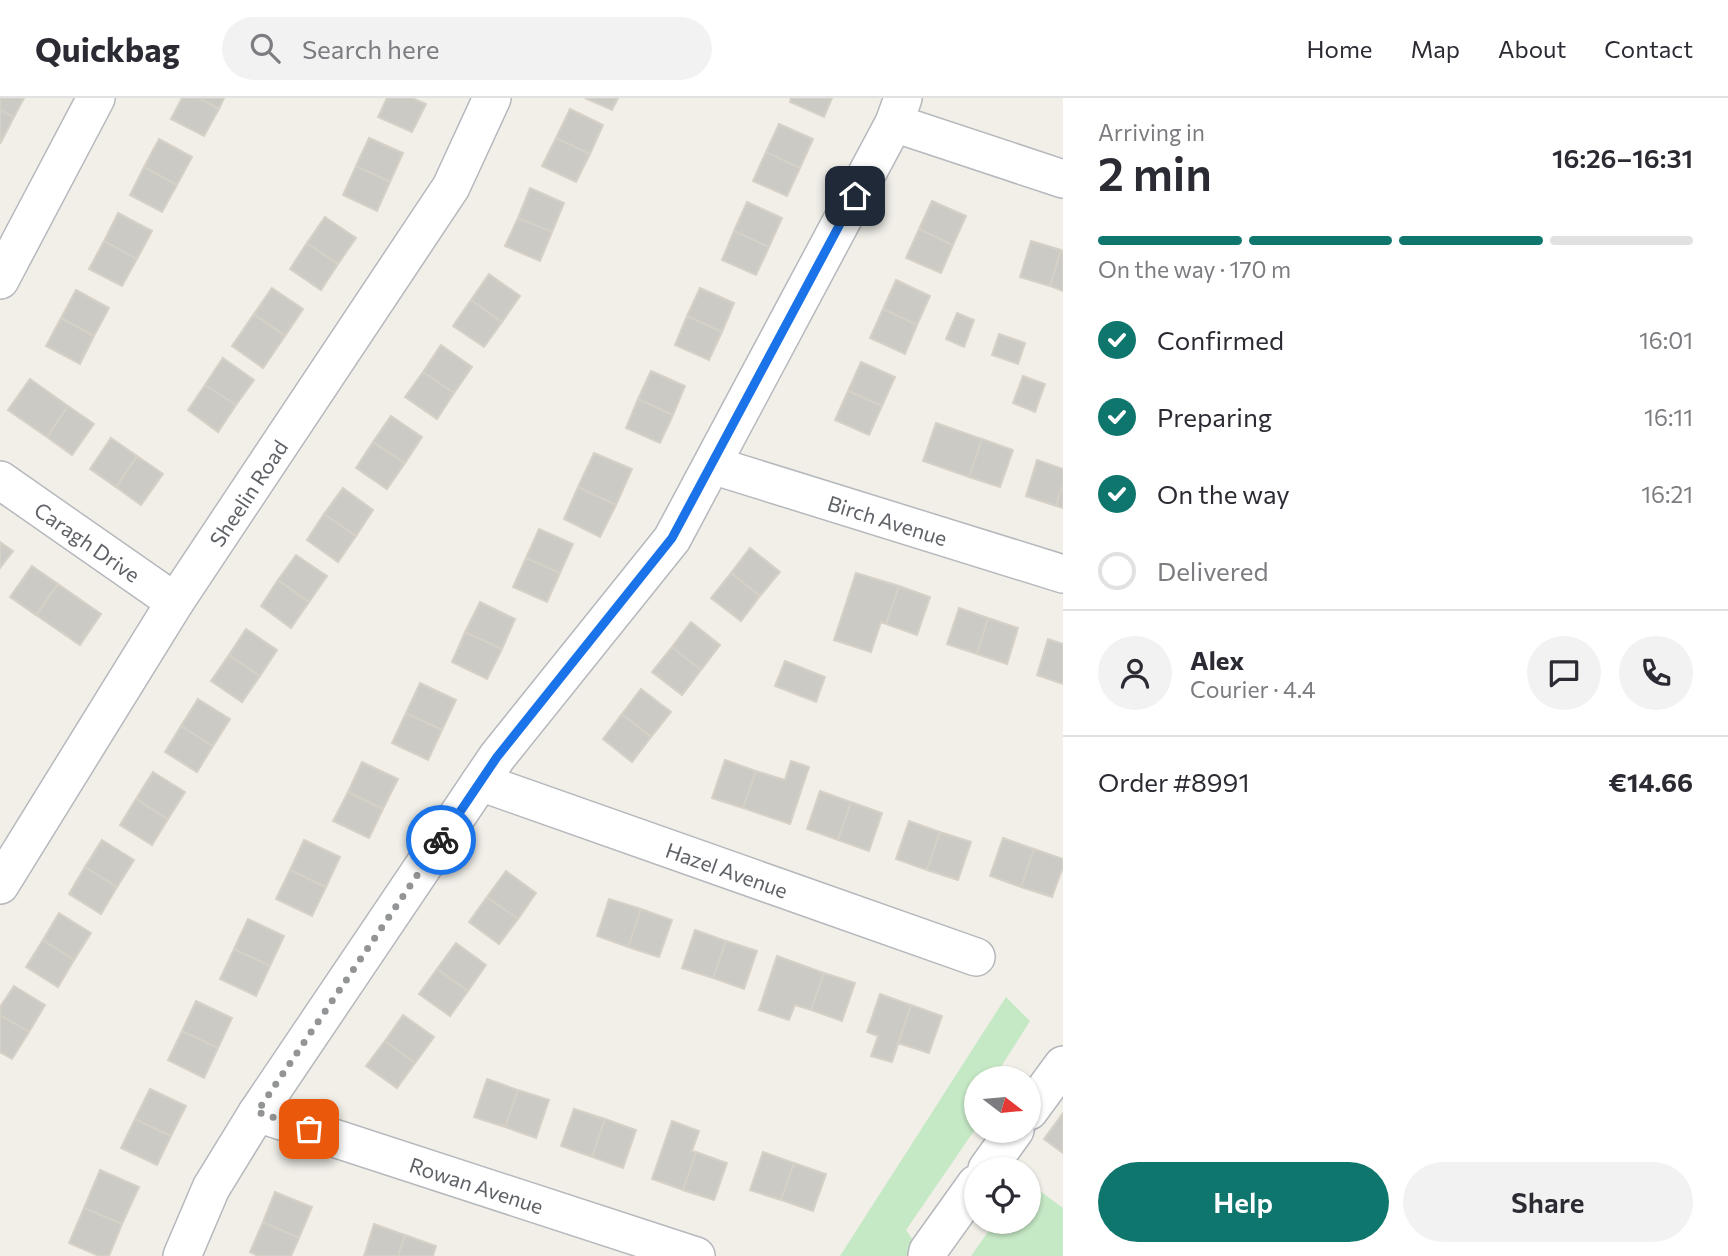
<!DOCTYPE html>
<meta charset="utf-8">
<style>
:root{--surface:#fff;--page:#f2f2f3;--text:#2b2b33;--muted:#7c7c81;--line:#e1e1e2;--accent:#0f766e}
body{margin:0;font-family:Commissioner,sans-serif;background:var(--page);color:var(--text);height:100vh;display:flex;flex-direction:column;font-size:26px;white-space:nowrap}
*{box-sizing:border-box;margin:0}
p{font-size:23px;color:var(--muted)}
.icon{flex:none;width:38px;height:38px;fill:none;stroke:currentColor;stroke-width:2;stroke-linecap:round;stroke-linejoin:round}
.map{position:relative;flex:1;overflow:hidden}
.panel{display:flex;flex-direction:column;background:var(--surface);width:665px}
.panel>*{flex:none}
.needle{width:46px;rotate:106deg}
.controls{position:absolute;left:964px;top:968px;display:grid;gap:14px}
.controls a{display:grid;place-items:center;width:77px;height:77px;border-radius:50%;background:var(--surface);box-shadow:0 2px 5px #0004;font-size:35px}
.pin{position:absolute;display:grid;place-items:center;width:60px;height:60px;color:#fff;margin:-30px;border-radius:14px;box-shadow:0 4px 10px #0006}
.courier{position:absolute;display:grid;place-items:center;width:70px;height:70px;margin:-35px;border:5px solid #1a73e8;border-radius:50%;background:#fff;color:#222;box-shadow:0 2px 9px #0007}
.headline em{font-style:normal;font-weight:600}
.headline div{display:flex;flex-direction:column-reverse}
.headline{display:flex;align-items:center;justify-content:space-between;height:119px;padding:0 35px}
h1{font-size:46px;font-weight:600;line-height:52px}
.bar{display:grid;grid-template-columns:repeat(4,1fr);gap:10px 7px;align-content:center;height:84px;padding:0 35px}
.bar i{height:9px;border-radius:5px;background:var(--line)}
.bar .on{background:var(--accent)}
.bar p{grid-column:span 4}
.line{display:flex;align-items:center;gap:18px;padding:0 35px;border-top:2px solid var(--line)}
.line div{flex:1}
.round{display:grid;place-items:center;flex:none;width:74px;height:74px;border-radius:37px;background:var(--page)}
ol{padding:0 35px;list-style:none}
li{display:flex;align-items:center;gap:21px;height:77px}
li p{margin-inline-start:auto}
li .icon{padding:7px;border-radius:50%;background:var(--accent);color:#fff;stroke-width:4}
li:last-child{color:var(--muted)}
li i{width:38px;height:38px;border:4px solid var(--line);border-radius:50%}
.cta{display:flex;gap:14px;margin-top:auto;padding:14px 35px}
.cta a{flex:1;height:80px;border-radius:42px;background:var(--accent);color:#fff;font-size:28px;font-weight:600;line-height:80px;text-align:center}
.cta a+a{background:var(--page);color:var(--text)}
header{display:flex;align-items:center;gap:42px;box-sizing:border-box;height:98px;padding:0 35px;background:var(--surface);border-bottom:2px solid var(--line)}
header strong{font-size:33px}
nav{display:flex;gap:38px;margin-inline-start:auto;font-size:24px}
.search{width:490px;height:63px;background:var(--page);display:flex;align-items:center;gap:18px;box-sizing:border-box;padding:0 24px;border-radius:38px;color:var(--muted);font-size:26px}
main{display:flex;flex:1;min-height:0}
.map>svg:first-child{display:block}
</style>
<header>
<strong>Quickbag</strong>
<div class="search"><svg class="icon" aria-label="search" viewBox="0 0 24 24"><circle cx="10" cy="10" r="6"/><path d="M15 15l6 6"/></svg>Search here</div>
<nav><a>Home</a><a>Map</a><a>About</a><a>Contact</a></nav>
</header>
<main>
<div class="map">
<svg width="1063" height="1158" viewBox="0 0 1063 1158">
<rect width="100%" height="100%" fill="#f1efe8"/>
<path fill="#c5e8c5" d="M1006,899L1030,923L994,980H976V1030L906,1132L917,1148L909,1158H840Z
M1029,1085L1063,1110V1158H971L995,1124H1029Z"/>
<path fill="#cccac5" stroke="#d6d1c6" stroke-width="2" d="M0,0H24L14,19L0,12Z
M182,0H199L219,11L204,38L171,21Z
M199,0H224L219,11Z
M387,0H412L426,6L412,34L378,19Z
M585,0H618L612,12Z
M791,0H832L824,19L790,4Z
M570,11L603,27L590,56L556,40Z
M0,12L14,19L0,46Z
M779,26L813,41L800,70L766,54Z
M369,40L403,55L390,84L356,68Z
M556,40L590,56L576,84L542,68Z
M159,41L192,59L177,87L144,69Z
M766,54L800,70L787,98L753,83Z
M356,68L390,84L377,113L343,97Z
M144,69L177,87L162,114L130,97Z
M530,90L564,105L552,134L518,120Z
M932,103L966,118L953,147L919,131Z
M747,104L782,120L769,149L734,133Z
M118,115L152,133L137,161L104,143Z
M325,119L356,140L338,166L307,145Z
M518,120L552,134L540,163L505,148Z
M919,131L953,147L941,175L906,160Z
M734,133L769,149L756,177L722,162Z
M104,143L137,161L122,188L89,171Z
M1031,143L1061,152L1050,188L1020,179Z
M307,145L338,166L321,192L290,171Z
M1061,152L1063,153V193L1050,188Z
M489,176L520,198L502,224L471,202Z
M896,182L930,198L917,227L883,211Z
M272,190L303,211L285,238L254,216Z
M700,190L734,205L722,234L687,218Z
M76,192L109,210L94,238L61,220Z
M471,202L502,224L484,249L453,228Z
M883,211L917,227L905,256L870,240Z
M957,215L974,222L964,249L946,241Z
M254,216L285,238L263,270L232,248Z
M687,218L722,234L709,262L675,247Z
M61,220L94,238L80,266L46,248Z
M999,236L1025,245L1018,266L992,257Z
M441,247L472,269L454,295L423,274Z
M223,260L254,282L236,307L205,287Z
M861,264L895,279L882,308L848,293Z
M651,273L685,288L673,317L638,301Z
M423,274L454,295L437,321L405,299Z
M1023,278L1045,286L1035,314L1013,305Z
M30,281L68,308L47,339L8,312Z
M205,287L236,307L218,334L188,312Z
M848,293L882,308L869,337L835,322Z
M638,301L673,317L660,345L626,330Z
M68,308L94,326L72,357L47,339Z
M391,318L422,339L405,365L373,344Z
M936,325L982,341L969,379L923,363Z
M111,340L137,358L116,389L90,371Z
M982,341L1013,352L1000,389L969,379Z
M373,344L405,365L387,391L356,370Z
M594,355L632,371L616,407L578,389Z
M137,358L163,376L141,407L116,389Z
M1037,362L1063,371V384L1056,408L1026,398Z
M1063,384V410L1056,408Z
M578,389L616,407L600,439L564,421Z
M343,390L373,412L356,438L324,416Z
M324,416L356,438L338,464L307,442Z
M539,431L573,446L560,475L526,460Z
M0,444L13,453L0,470Z
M750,450L780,474L760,498L731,475Z
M296,457L327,478L309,504L278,482Z
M526,460L560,475L547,504L513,489Z
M32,468L58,486L36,517L10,499Z
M731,475L760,498L741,523L711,500Z
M856,475L899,488L886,526L881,524L871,554L834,542Z
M278,482L309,504L291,530L261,508Z
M58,486L101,516L80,547L36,517Z
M899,488L930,499L917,537L886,526Z
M480,504L515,521L502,551L465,534Z
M959,510L988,520L977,556L947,546Z
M988,520L1018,530L1007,566L977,556Z
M691,524L720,547L701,572L672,549Z
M246,531L277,552L260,578L229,557Z
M465,534L502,551L487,581L452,564Z
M1048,541L1063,546V586L1037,577Z
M672,549L701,572L682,597L652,574Z
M229,557L260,578L242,604L211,583Z
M785,563L825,579L816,604L775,588Z
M420,585L456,602L442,632L406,615Z
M641,591L671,614L651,639L622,616Z
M198,601L230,621L213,648L181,628Z
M406,615L442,632L428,662L392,645Z
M622,616L651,639L632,664L603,641Z
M181,628L213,648L197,674L165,654Z
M725,662L756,673L743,710L712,700Z
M791,663L809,669L790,726L743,710L756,673L785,682Z
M362,664L398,681L383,711L348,694Z
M153,674L185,694L168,721L136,701Z
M820,693L851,704L838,742L807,731Z
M348,694L383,711L369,740L333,723Z
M136,701L168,721L152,747L120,727Z
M851,704L882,715L869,753L838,742Z
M909,723L940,734L927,772L896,761Z
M940,734L971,744L958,782L927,772Z
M1003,740L1034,751L1021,789L990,778Z
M102,742L134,762L117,789L85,769Z
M304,742L340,759L326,789L290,772Z
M1034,751L1063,761V769L1052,799L1021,789Z
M85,769L117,789L101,816L69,796Z
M290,772L326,789L312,818L276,801Z
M506,773L536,795L518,821L487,799Z
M487,799L518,821L499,846L469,824Z
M609,801L641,811L628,849L597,838Z
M641,811L672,822L659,859L628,849Z
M59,815L91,835L74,862L43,842Z
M248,821L284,838L270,868L234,851Z
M695,832L726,843L713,880L682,870Z
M43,842L74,862L58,889L26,869Z
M726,843L757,853L744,891L713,880Z
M456,845L486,867L468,893L437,871Z
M234,851L270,868L256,898L220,881Z
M777,858L824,875L811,912L795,907L789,922L759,912Z
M437,871L468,893L450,918L419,896Z
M824,875L855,885L842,923L811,912Z
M14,888L45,907L29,934L0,917V909Z
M880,896L911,907L892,964L871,958L878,938L867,934Z
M196,903L232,920L218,950L182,933Z
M911,907L942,918L929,955L898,945Z
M0,917L29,934L12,961L0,954Z
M403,917L434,939L415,965L385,943Z
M182,933L218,950L204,980L168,962Z
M385,943L415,965L397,990L366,968Z
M487,981L518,992L505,1029L474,1019Z
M150,991L186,1008L171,1038L135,1021Z
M518,992L549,1002L536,1040L505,1029Z
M574,1011L605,1021L592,1059L561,1048Z
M1063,1015V1055L1044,1041Z
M135,1021L171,1038L157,1067L121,1050Z
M605,1021L636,1032L623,1070L592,1059Z
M672,1023L699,1033L692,1053L696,1054L683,1092L652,1081Z
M696,1054L727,1065L714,1102L683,1092Z
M763,1054L794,1065L781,1102L750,1092Z
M794,1065L826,1076L813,1113L781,1102Z
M100,1072L139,1089L122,1126L84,1110Z
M275,1094L312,1109L299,1140L263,1124Z
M84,1110L122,1126L109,1158H99L69,1145Z
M263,1124L299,1140L291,1158H258L250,1154Z
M374,1126L405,1137L398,1158H364Z
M405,1137L436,1148L433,1158H398Z"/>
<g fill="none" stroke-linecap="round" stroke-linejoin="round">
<defs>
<g id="minor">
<path d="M894,25L1063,81"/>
<path d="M0,182L96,0"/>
<path id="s1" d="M712,367L1063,476"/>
<path id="s2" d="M0,382L175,504"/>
<path id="s3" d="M480,684L976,859"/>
<path id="s4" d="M0,787L175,504L451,89L492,0"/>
<path d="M1029,1013L1063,967"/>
<path id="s5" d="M257,1015L696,1158"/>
<path d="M987,1071L1015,1032"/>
<path d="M182,1158L211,1090L257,1015L497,659L672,441L894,25L903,0"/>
<path d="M927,1158L928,1153L976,1086"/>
</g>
</defs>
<use href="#minor" stroke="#b5b8bc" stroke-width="40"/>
<use href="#minor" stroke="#fff" stroke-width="37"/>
</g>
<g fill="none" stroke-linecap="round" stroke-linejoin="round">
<path stroke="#929495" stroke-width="7" stroke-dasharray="0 12.6" d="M309,1031L257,1014L441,742"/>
<path stroke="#1a73e8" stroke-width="9" d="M441,742L497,659L672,440L855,98"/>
</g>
<g text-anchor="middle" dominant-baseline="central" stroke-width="5" stroke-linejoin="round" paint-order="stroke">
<g font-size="21" fill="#5f6368" stroke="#fff">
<text stroke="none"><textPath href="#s4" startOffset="464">Sheelin Road</textPath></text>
<text stroke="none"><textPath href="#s1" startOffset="184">Birch Avenue</textPath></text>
<text stroke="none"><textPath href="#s2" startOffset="107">Caragh Drive</textPath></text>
<text stroke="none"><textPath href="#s3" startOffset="262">Hazel Avenue</textPath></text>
<text stroke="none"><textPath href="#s5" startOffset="231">Rowan Avenue</textPath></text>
</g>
</g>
</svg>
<div class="controls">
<a><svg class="needle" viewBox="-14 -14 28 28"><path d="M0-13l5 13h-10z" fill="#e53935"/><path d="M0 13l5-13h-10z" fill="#7c7c81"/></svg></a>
<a><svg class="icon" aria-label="locate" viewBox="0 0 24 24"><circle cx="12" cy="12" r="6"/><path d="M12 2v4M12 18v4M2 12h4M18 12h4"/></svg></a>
</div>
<div class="pin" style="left:309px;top:1031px;background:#ea580c"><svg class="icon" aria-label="bag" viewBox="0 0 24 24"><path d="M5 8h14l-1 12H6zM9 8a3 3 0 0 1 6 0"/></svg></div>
<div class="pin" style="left:855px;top:98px;background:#1f2937"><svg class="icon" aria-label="home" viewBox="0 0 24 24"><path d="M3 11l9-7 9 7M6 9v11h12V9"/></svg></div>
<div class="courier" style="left:441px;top:742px"><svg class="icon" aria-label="bike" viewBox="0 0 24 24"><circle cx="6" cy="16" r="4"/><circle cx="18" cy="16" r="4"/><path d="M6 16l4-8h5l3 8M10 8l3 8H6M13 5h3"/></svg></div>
</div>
<section class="panel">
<div class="headline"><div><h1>2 min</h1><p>Arriving in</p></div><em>16:26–16:31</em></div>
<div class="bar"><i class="on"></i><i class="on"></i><i class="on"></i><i></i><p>On the way · 170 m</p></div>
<ol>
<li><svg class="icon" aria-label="check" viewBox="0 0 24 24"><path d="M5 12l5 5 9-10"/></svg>Confirmed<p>16:01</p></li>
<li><svg class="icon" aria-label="check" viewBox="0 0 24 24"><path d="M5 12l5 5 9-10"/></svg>Preparing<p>16:11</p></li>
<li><svg class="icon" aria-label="check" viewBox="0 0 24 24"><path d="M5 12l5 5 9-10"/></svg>On the way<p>16:21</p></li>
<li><i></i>Delivered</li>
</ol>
<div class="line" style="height:126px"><a class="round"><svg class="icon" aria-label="person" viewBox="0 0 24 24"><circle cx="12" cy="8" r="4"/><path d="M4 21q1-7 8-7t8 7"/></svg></a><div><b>Alex</b><p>Courier · 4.4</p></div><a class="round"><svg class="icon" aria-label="chat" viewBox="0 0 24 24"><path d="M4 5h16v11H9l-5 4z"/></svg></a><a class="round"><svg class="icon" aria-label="phone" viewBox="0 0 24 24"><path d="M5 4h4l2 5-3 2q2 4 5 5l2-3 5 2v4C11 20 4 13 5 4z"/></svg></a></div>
<div class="line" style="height:91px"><div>Order #8991</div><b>€14.66</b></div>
<div class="cta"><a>Help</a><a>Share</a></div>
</section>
</main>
